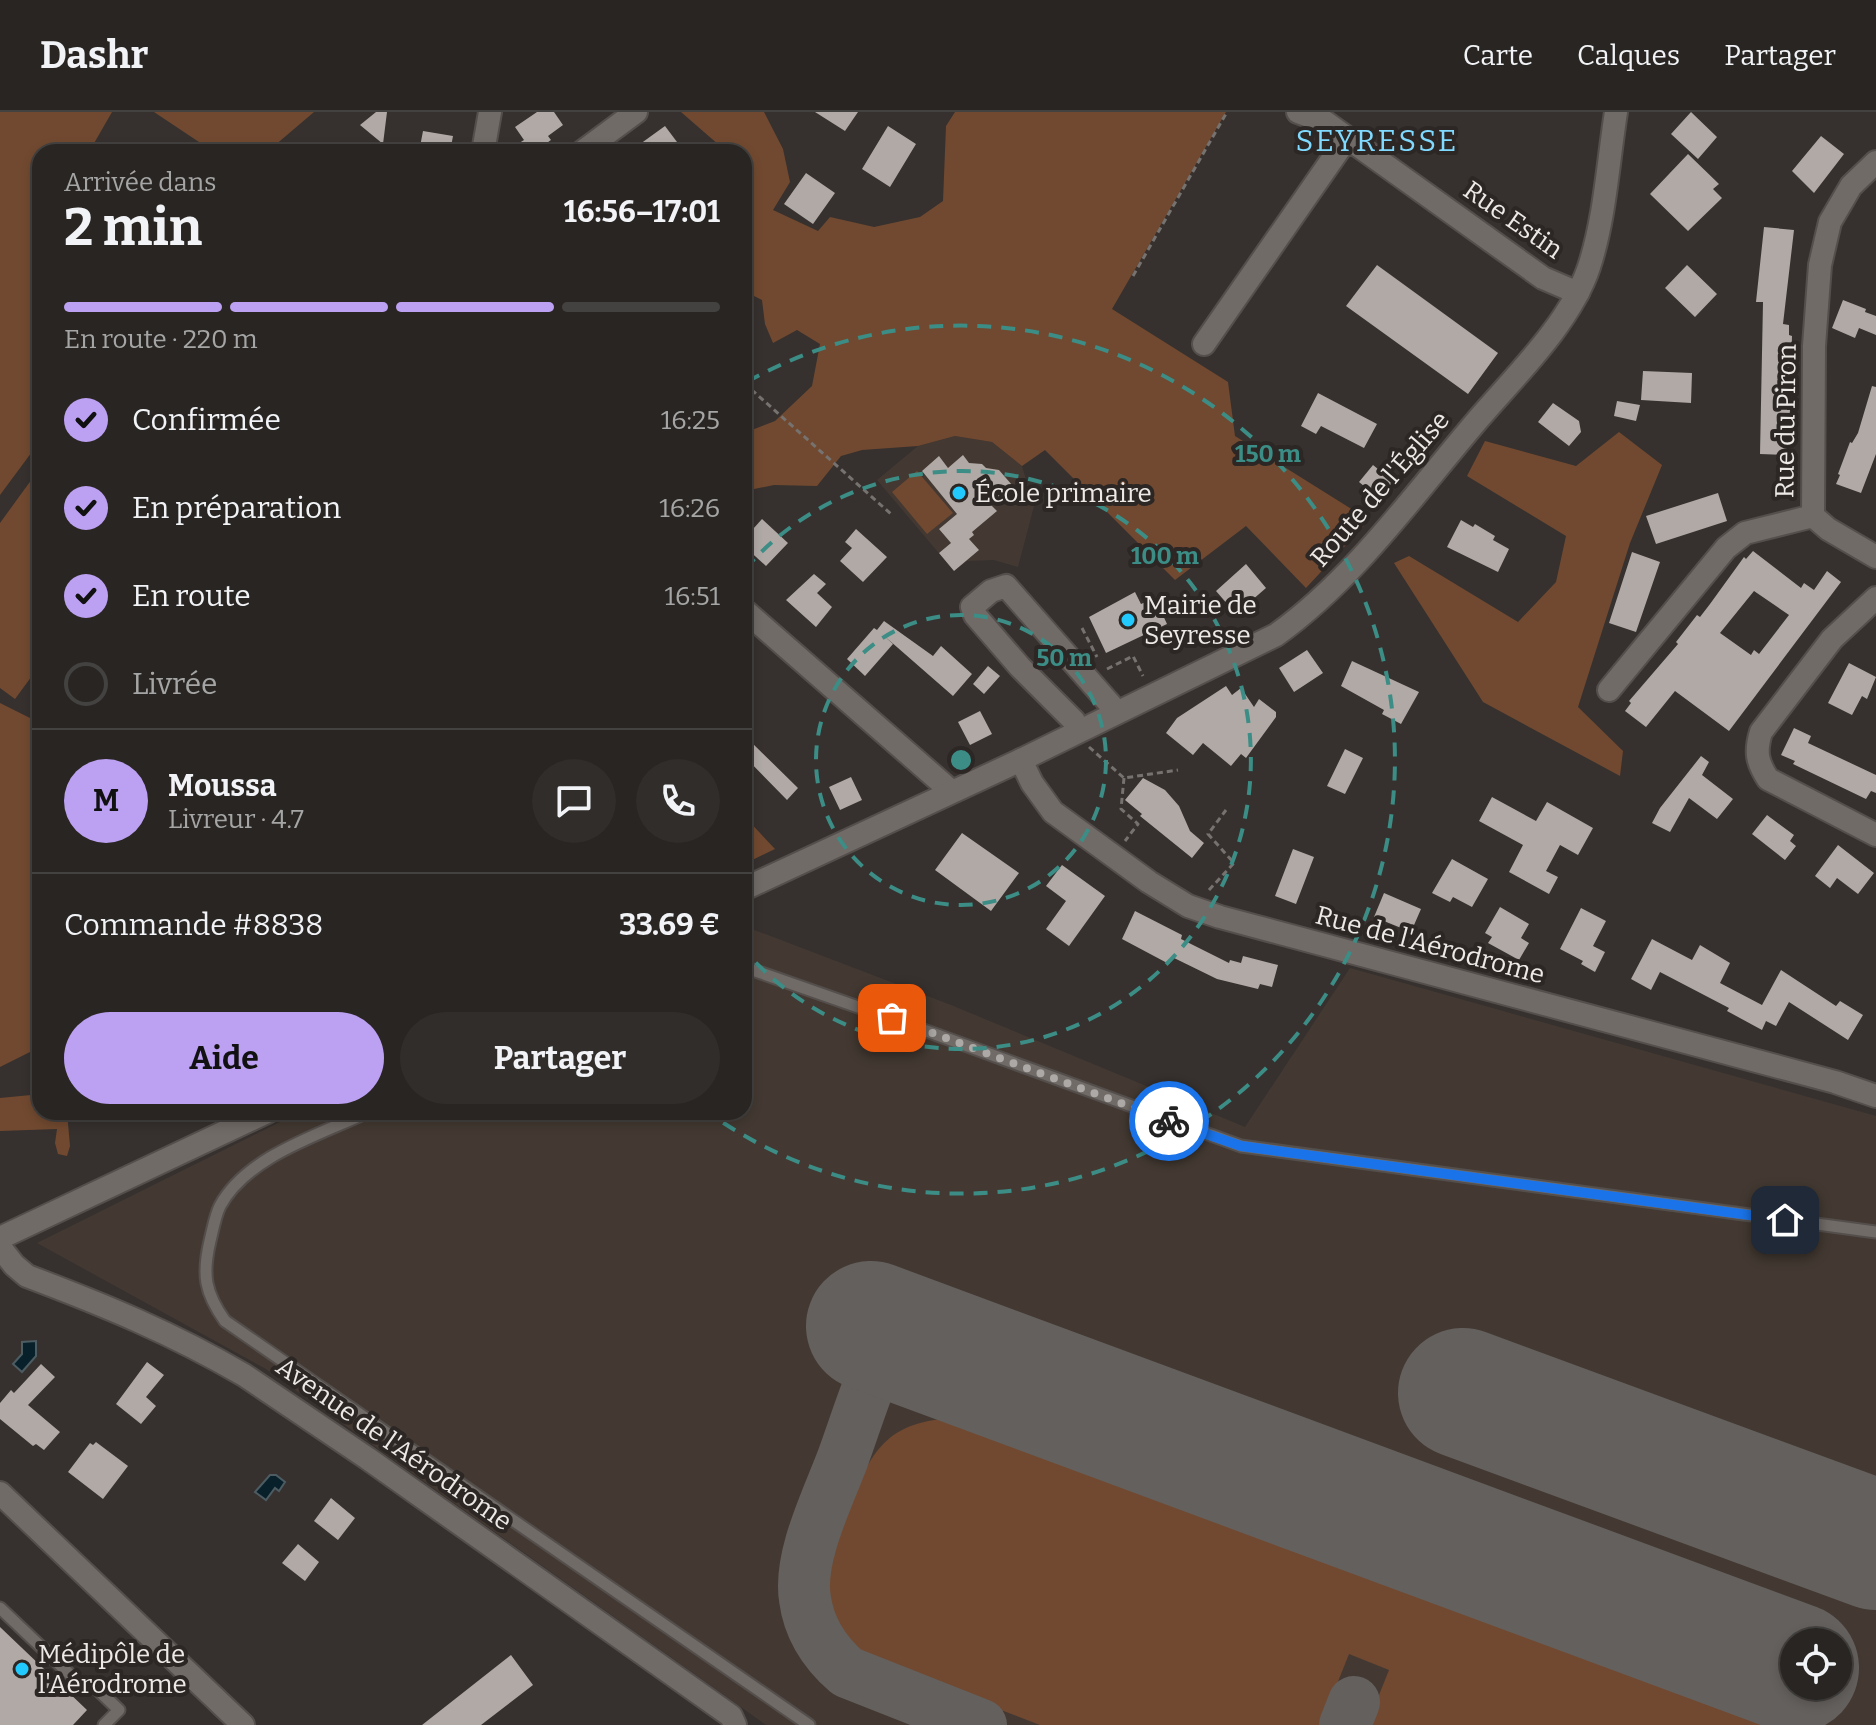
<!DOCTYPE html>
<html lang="fr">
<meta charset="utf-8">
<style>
:root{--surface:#282522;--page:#302d2a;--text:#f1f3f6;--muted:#a5a5a5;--line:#444240;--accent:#bca0f2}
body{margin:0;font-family:Bitter,serif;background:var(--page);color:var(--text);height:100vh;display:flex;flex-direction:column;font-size:30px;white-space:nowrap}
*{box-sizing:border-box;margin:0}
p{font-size:26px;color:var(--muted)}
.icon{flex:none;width:44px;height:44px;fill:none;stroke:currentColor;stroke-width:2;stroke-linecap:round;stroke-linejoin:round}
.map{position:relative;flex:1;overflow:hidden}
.drawer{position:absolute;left:32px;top:32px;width:720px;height:976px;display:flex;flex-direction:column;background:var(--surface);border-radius:24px;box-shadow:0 4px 12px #0003,0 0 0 2px var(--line)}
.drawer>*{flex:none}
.controls{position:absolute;left:1780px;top:1516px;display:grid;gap:16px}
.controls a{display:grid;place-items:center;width:72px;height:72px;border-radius:50%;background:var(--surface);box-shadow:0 4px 12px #0003,0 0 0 2px var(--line);font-size:40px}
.pin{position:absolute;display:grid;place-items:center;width:68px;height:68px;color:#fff;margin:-34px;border-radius:16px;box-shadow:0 4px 12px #0006}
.courier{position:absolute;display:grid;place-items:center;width:80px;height:80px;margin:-40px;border:6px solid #1a73e8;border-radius:50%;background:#fff;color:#222;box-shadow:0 2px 10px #0007}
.overview em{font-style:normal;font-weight:700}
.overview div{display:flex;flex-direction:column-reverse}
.overview{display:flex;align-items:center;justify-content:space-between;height:136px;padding:0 32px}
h1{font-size:52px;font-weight:700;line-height:60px}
.bar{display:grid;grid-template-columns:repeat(4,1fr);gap:12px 8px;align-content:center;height:96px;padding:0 32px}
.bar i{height:10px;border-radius:6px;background:var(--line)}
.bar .current{background:var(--accent)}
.bar p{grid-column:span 4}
.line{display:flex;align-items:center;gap:20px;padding:0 32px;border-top:2px solid var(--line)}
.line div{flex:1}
.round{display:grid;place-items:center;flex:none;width:84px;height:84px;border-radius:42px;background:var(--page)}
ol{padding:0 32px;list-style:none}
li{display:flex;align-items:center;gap:24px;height:88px}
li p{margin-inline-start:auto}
li .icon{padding:8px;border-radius:50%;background:var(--accent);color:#111;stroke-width:4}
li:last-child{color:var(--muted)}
li i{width:44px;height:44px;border:4px solid var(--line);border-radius:50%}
.cta{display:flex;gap:16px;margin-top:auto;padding:16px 32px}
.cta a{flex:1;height:92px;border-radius:48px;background:var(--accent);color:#111;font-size:32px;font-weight:700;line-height:92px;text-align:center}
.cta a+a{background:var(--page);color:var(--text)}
header{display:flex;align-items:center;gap:48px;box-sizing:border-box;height:112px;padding:0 40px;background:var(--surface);border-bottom:2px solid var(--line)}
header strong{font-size:38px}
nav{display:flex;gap:44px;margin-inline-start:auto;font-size:28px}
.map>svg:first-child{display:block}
</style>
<header>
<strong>Dashr</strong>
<nav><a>Carte</a><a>Calques</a><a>Partager</a></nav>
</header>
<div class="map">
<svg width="1876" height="1613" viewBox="0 0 1876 1613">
<rect width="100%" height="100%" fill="#36312e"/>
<path fill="#433932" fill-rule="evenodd" d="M955,324L992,330L1022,354L1034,394L1018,455L994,448L967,449L954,459L877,368L918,334Z
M744,814L951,893L1245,1015L1350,856L1876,1004V1613H766L266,1257L37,1131L300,1000H744ZM1794,1530H1838V1574H1794Z"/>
<path fill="#714930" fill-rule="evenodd" d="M0,0H112L89,40H40V329L0,383Z
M154,0H314L267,40H214Z
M681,0H764L783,37L790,70L773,98L818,119L830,105L874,115L920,105L943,89L946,14L955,0H1226L1112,197L1228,270L1235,324L1369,408L1306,476L1246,414L1175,468L1045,338L1022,354L992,330L955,324L918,334L862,338L841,344L817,374L774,373L744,379V321L775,309L812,274L820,232L797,218L773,231L765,212L762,188L744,179V126L747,122L744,102V40H727Z
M1619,320L1662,353L1630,431L1578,595L1623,639L1620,664L1483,590L1394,451L1409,444L1518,510L1556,470L1566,424L1467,364L1485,329L1576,354Z
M40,356V553L15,587L0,576V411Z
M917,359L953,401L927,422L892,380Z
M0,591L40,611V935L0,955Z
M744,704L775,737L744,752Z
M31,983L40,987V1000H67L70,1034L67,1044L58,1042L55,1031L57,1017L0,1019V986Z
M944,1307L957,1310L1777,1613H1040L871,1548C806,1509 823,1461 846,1403C867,1350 880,1312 944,1307ZM1349,1542L1389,1558L1373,1598L1333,1582Z"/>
<path fill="#082029" stroke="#4c5c62" stroke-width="2" d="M36,1229V1244L22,1260L13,1252L22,1242V1230Z
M270,1363H276L285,1370L279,1379L275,1376L266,1388L255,1380Z"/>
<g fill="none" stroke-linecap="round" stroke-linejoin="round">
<path stroke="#64605d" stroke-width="52" d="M969,1254C939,1242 905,1220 879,1248C865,1280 855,1313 843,1346C828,1386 798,1445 805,1487C809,1517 824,1540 847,1560L981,1613
M1345,1613L1354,1590"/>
<path stroke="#64605d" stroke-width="130" d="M871,1214L1794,1556
M1463,1281L1876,1433"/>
</g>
<path fill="#b0a9a5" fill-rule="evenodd" d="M376,0H387L383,32L360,13Z
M537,0H554L563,13L548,24L551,28L534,40H505L524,28L515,15Z
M815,0H858L845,19Z
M1691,0L1717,25L1698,47L1671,22Z
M665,14L680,34L672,40H629Z
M888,14L916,32L890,75L862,57Z
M423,19L453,24L450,40H419Z
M1821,24L1844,42L1814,81L1792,59Z
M1688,42L1719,72L1713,77L1722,86L1688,119L1650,82Z
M806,61L835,81L813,112L784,92Z
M1764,115L1794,118L1783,212L1789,213V223L1792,224L1791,258L1788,257L1787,298H1790L1786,343L1760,342L1763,190H1756Z
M1377,153L1498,241L1468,282L1346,194Z
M1687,153L1717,182L1695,205L1665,176Z
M1843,188L1866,197L1865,200L1876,204V223L1859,216L1855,226L1832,216Z
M1643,259L1692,261L1691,291L1641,288Z
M1872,274L1876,275V342L1861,381L1836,372L1840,363L1838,362L1850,330L1852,331L1858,321Z
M1318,281L1377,312L1364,336L1321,314L1316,322L1301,314Z
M1617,289L1640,293L1636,309L1614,304Z
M1553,291L1579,309L1581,320L1569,334L1538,310Z
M963,343L969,351L982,352L986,356L999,358L1012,373L990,392L997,399L972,420L974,423L969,427L979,438L954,459L939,441L951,431L939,417L957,402L922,359L939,344L948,356Z
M1373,353L1394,370L1380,387L1359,370Z
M1718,381L1727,409L1656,432L1646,404Z
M762,407L788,431L766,454L744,434V427Z
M1461,408L1473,415L1475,412L1495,424L1493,428L1509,437L1498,460L1447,435Z
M856,417L887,445L863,470L840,449L852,436L845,430Z
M1753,439L1801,476L1804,471L1814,478L1827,459L1841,470L1729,619L1675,579L1646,615L1625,599L1631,591L1629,589L1678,532L1676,530L1697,503L1700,505L1710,492L1744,445L1746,447ZM1754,479L1789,503L1759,542L1754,538L1751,543L1720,521Z
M1632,440L1660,450L1636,520L1609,511Z
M1246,452L1266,476L1236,502L1216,479Z
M814,462L826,472L817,481L832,495L816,515L786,488Z
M1135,480L1141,492L1155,486L1167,512L1106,541L1089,505Z
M884,509L933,544L941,534L972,562L953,584L882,522L893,532L865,564L847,547L874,516L877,518Z
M1307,538L1323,561L1294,580L1279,556Z
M1352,549L1419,580L1401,612L1382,602L1384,598L1341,574Z
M1849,551L1876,565L1867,587L1862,584L1852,603L1828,591Z
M988,554L1000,564L984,582L973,572Z
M1226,574L1232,583L1241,576L1254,595L1259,587L1276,600V605L1246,646L1241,642L1231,654L1203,631L1193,643L1166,621L1177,606Z
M980,599L992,622L970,633L958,610Z
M1794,616L1811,624L1808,631L1876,663V681L1871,679L1866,687L1793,652L1795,649L1781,643Z
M744,623L798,676L787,688L744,644Z
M1345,637L1363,646L1345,682L1327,674Z
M1701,644L1709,650L1702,663L1733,687L1717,707L1689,686L1670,720L1652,711L1660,696Z
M851,665L862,688L840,698L829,675Z
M1143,666L1165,678L1179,694L1190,719L1204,731L1192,746L1140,704L1142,702L1125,688Z
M1492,685L1536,709L1547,690L1593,716L1578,743L1560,733L1546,759L1558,765L1549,782L1509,760L1523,733L1479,709Z
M1767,703L1794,723L1790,729L1796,734L1785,748L1752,722Z
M962,721L1019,761L991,799L935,758Z
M1838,733L1874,761L1858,782L1837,766L1830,776L1815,764Z
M1293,737L1314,745L1296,792L1275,784Z
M1452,747L1488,767L1472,795L1453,785L1450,790L1432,781Z
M1062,753L1105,784L1069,834L1046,817L1066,789L1046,774Z
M1384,781L1421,797L1411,820L1374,805Z
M1500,795L1529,812L1521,826L1529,831L1519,848L1488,831L1492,825L1485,821Z
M1581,796L1606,809L1593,834L1605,840L1595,860L1581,852L1583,849L1560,837Z
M1135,799L1182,823L1181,827L1229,851L1230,848L1241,851L1243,844L1278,853L1272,875L1260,872L1258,877L1217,867L1172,845L1169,852L1122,827Z
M1652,827L1692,848L1700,833L1730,851L1720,871L1762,893L1781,858L1836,894L1840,889L1863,903L1848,928L1789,890L1776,914L1766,909L1762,918L1727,899L1729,896L1660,860L1651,878L1631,867Z
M147,1250L164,1263L146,1285L156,1294L141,1312L116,1292Z
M41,1252L55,1265L28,1293L60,1320L44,1338L36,1332L33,1334L0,1307V1291L11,1278L14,1281Z
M96,1330L128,1354L103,1387L68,1360L90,1331L93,1333Z
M331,1386L355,1406L338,1428L314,1409Z
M298,1432L319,1450L305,1469L282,1451Z
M0,1515L87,1598L73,1613H0Z
M511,1543L533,1573L481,1613H422Z"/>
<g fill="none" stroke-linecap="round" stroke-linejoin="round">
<defs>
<path id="service" d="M744,855L921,917L1241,1034L1876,1120
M368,1000C319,1023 247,1044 220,1094C215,1104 213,1117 210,1129C202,1163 205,1181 225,1209L809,1613
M0,1496L78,1570L97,1577L119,1598L104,1613"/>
<path id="minor" d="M1298,0L1325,10L1543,166L1578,181
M483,40L490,0
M582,40L636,0
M1204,232L1347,26
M1813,404L1814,234L1820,153L1830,110L1851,74L1876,50
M1813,404L1828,417L1876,445
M1876,486L1832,527L1761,620C1755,640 1757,650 1768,667L1876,723
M744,498L951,679
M1609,578L1726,436L1745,421L1813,404
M1078,619L1074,609L1020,555L975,503L972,495L991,479L1006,474L1117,600
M1021,648L1032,671L1053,700L1149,770L1188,794L1220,805L1835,970L1876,984
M0,1135L14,1153L27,1164C104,1193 172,1221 244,1263L367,1346L731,1604L735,1613"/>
<path id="tertiary" d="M744,777L1021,648L1276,523C1354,467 1413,384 1475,311C1513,266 1570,212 1589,155C1605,106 1608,51 1616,0
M0,1126L267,1000"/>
<path id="secondary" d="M0,1381L243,1613"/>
</defs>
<use href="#service" stroke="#544f4c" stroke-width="15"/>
<use href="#minor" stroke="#544f4c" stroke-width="26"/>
<use href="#tertiary" stroke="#544f4c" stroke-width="26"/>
<use href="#secondary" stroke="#544f4c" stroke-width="26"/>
<path stroke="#76726f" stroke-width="3" stroke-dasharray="6 4" stroke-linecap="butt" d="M1133,164L1227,0
M744,271L891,402
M1082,516L1097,545
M1107,557L1133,544L1143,564
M1089,635L1124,666L1178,658
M1124,666L1121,697L1138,712L1125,729
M1209,778L1234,751L1208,722L1226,698"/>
<use href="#service" stroke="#716b67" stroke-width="11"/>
<use href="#minor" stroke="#716b67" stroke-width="22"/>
<use href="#tertiary" stroke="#716b67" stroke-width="22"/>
<use href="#secondary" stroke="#716b67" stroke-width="22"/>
</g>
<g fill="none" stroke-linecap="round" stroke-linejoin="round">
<path stroke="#aca9a6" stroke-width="8" stroke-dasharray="0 14.4" d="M892,906L1169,1009"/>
<path stroke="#1a73e8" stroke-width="10" d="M1169,1009L1241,1034L1785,1108"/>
</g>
<g fill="none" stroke="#3b8d86" stroke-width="4" stroke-dasharray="14 10">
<circle cx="961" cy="648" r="145"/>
<path d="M745 457A289 289 0 1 1 745 839"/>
<path d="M747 270A434 434 0 1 1 709 1001"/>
</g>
<g fill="#22c9fd" stroke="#2c2724" stroke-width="3">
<circle cx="959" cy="381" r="8"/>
<circle cx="1128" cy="508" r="8"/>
<circle cx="22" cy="1557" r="8"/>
</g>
<g text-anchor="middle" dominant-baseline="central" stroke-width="8" stroke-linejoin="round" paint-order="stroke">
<g font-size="26" fill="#ece9e7" stroke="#2c2724">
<text transform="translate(1513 108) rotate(35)">Rue Estin</text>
<text transform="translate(1786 309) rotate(-89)">Rue du Piron</text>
<text transform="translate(1380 377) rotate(-49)">Route de l'Église</text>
<text transform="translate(1430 833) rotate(15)">Rue de l'Aérodrome</text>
<text transform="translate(394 1332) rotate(35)">Avenue de l'Aérodrome</text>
</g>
<g font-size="26" fill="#ece9e7" stroke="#2c2724" text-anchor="start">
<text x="975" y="381">École primaire</text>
<text x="1144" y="493">Mairie de<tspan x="1144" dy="30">Seyresse</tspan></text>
<text x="38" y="1542">Médipôle de<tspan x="38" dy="30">l'Aérodrome</tspan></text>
</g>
<g font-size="30" letter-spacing="2" fill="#80d9fe" stroke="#2c2724">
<text x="1377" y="29">SEYRESSE</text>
</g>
</g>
<circle cx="961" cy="648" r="12" fill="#3b8d86" stroke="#2c2724" stroke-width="4"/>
<g font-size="24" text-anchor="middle" font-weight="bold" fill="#3b8d86" stroke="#2c2724" stroke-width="8" stroke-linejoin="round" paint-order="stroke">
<text x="1268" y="350">150 m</text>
<text x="1165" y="452">100 m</text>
<text x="1064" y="554">50 m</text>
</g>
</svg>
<div class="controls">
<a><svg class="icon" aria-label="locate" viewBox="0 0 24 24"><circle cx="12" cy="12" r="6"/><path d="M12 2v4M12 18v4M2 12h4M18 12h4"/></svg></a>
</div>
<div class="pin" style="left:892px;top:906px;background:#ea580c"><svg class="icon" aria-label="bag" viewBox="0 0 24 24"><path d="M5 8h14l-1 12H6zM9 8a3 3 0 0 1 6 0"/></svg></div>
<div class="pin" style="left:1785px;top:1108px;background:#1f2937"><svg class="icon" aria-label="home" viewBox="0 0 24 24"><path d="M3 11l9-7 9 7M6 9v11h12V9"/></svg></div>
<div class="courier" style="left:1169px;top:1009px"><svg class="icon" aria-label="bike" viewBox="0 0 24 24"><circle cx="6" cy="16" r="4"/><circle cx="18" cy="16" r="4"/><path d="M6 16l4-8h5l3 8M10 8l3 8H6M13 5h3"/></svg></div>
<section class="drawer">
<div class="overview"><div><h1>2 min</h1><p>Arrivée dans</p></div><em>16:56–17:01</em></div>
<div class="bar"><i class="current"></i><i class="current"></i><i class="current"></i><i></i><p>En route · 220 m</p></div>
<ol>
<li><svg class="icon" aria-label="check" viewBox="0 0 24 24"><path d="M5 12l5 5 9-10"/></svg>Confirmée<p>16:25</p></li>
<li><svg class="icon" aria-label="check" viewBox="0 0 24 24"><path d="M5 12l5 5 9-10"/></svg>En préparation<p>16:26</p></li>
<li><svg class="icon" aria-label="check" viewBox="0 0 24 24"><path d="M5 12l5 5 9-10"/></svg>En route<p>16:51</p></li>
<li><i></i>Livrée</li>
</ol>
<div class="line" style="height:144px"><b class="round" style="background:var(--accent);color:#111">M</b><div><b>Moussa</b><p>Livreur · 4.7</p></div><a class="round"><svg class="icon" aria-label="chat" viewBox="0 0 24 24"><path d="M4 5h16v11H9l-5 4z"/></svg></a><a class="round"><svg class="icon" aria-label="phone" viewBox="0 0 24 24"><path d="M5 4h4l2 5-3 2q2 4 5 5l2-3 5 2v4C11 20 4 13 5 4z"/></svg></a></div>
<div class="line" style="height:104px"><div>Commande #8838</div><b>33.69 €</b></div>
<div class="cta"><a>Aide</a><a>Partager</a></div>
</section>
</div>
